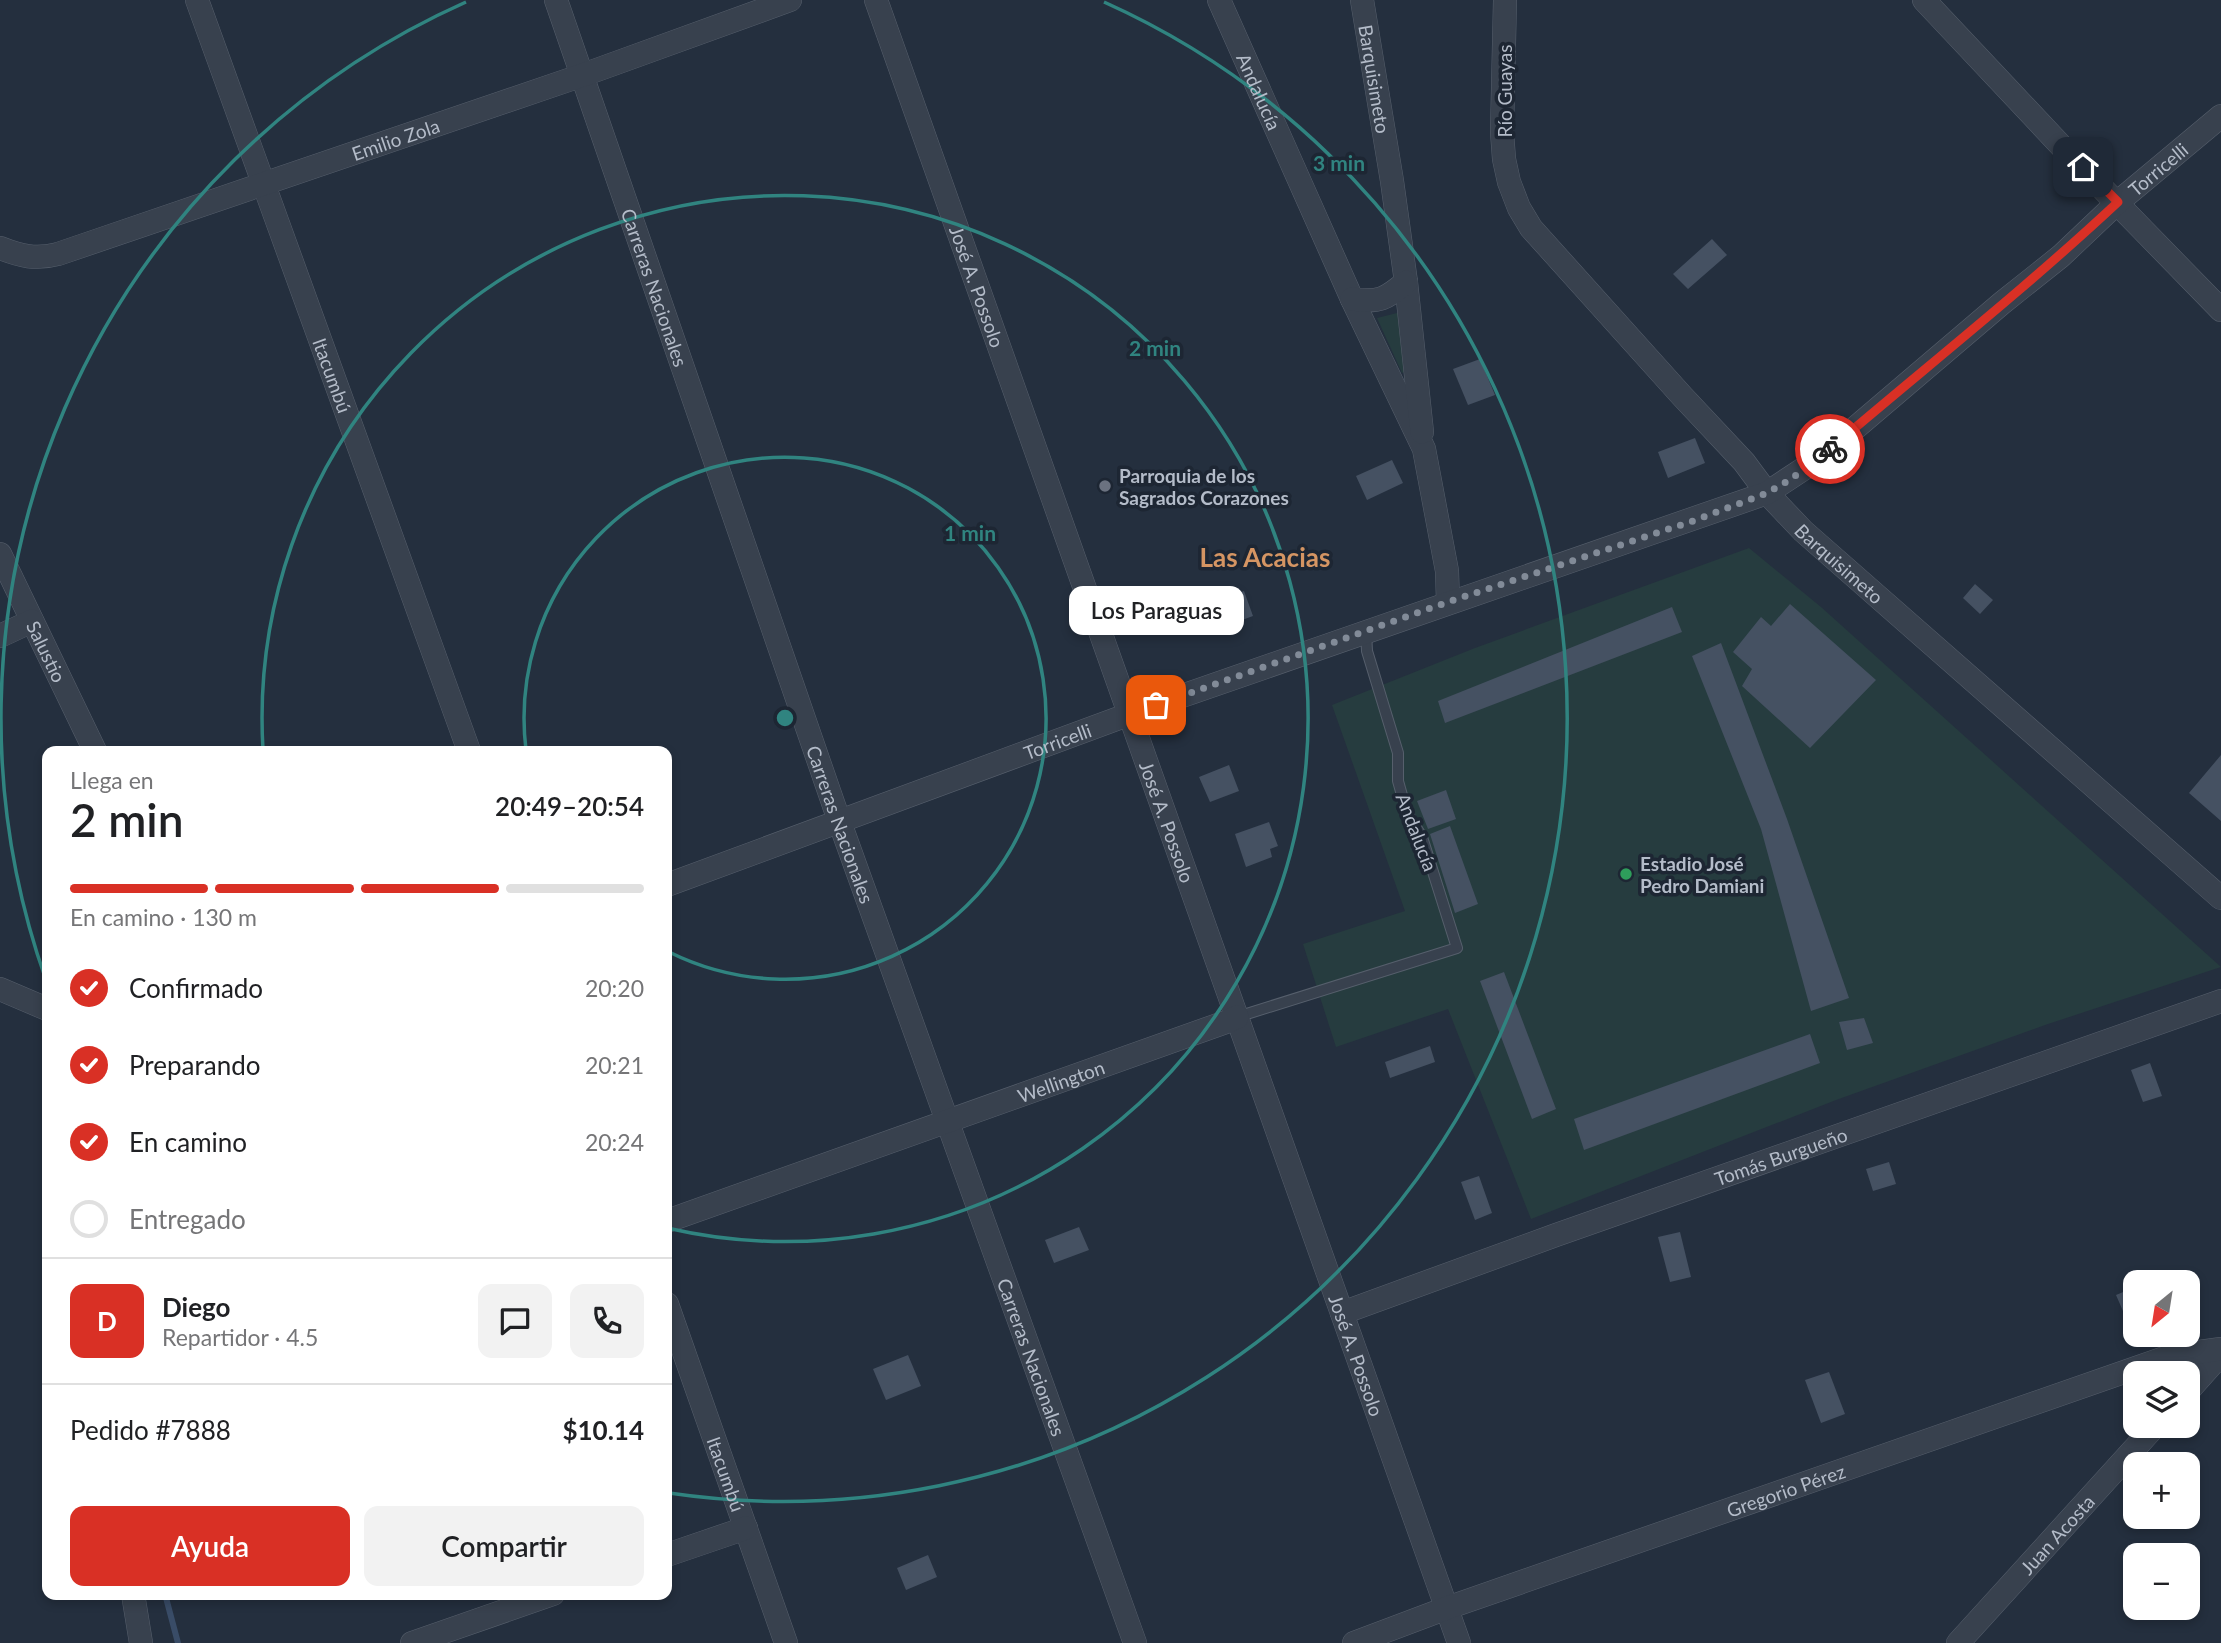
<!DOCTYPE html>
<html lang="es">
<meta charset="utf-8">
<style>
:root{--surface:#fff;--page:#f2f2f2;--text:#202124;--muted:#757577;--line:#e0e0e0;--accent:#d93025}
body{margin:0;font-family:Lato,sans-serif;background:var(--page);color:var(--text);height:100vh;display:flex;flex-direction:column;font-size:26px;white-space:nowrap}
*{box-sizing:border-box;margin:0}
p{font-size:23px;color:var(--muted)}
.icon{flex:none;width:38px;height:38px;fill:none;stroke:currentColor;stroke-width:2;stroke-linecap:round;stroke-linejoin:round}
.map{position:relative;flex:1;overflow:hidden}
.panel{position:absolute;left:42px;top:746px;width:630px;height:854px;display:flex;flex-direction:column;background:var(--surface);border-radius:14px;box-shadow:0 4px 10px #0003}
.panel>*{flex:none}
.needle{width:46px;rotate:210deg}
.buttons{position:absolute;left:2123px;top:1270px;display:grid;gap:14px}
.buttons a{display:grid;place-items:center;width:77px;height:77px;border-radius:14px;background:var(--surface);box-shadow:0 4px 10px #0003;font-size:35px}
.pin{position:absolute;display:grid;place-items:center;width:60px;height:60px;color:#fff;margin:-30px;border-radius:14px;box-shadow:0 4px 10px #0006}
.courier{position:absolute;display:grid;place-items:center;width:70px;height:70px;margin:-35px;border:5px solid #d93025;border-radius:50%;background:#fff;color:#222;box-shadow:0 2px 9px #0007}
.bubble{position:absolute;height:49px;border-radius:14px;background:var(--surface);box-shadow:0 4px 10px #0003;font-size:23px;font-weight:600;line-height:49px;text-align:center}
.overview em{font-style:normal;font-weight:600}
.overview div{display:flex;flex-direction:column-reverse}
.overview{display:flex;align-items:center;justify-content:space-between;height:119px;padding:0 28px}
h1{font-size:46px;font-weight:600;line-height:52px}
.bar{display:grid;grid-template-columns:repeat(4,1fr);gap:10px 7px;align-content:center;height:84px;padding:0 28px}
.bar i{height:9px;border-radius:5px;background:var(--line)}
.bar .selected{background:var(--accent)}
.bar p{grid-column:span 4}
.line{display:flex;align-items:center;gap:18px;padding:0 28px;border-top:2px solid var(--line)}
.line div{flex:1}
.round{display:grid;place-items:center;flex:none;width:74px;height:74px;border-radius:14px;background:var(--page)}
ol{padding:0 28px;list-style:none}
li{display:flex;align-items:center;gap:21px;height:77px}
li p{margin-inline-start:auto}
li .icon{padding:7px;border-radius:50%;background:var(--accent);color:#fff;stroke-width:4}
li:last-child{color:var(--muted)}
li i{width:38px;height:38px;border:4px solid var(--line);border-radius:50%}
.button{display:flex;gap:14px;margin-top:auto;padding:14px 28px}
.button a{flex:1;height:80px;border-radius:14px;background:var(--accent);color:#fff;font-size:28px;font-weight:600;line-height:80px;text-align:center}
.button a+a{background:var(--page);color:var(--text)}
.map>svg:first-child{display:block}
</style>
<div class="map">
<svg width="2221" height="1643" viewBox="0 0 2221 1643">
<rect width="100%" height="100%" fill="#242f3e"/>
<path fill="#263c3f" d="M1401,312L1410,370L1402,373L1377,318Z
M1749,548L1821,607L2221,967L2048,1024L1836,1100L1531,1219L1448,1009L1336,1047L1303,944L1405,911L1332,705L1475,648Z"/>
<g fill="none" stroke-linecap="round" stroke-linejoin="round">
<path stroke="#394c67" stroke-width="6" d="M165,1594L178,1643"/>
</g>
<path fill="#455162" d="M1712,239L1727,255L1688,289L1673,274Z
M1480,359L1495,395L1468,405L1453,369Z
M1695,438L1705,463L1668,478L1658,452Z
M1392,460L1403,483L1367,500L1356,476Z
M1975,584L1993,600L1980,614L1963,598Z
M1244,591L1253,616L1234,623L1224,598Z
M1790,604L1876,680L1810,748L1742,686L1752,669L1733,652L1761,617L1771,626Z
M1672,607L1682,632L1445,723L1438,701Z
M1721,643L1787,819L1849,998L1811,1011L1761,829L1692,656Z
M2221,755V821L2189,793Z
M1229,765L1239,791L1210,802L1199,777Z
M1446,790L1456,819L1428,829L1417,801Z
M1269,822L1278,846L1270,849L1272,857L1246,867L1235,834Z
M1450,826L1478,904L1455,913L1430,834Z
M1504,972L1556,1109L1532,1119L1480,981Z
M1864,1018L1873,1043L1847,1050L1839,1022Z
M1810,1034L1820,1063L1584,1150L1574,1119Z
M1430,1046L1435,1062L1390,1078L1385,1062Z
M2150,1063L2162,1096L2143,1102L2131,1070Z
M1889,1162L1896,1184L1873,1191L1866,1169Z
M1479,1176L1492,1213L1475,1220L1461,1182Z
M1079,1227L1089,1250L1054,1263L1045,1240Z
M1680,1232L1691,1277L1670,1282L1658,1237Z
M2135,1287V1315L2126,1318L2116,1295Z
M908,1355L921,1386L886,1400L873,1369Z
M1829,1372L1845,1414L1821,1423L1805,1380Z
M928,1555L937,1577L906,1590L897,1568Z"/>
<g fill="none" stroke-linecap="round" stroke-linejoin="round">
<defs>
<path id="lane" d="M1237,1017L1457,948L1422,837L1407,813L1398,781V753L1367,651L1366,632"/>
<g id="street">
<path id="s1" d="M197,0L469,751"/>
<path id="s2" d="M556,0L840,823L1135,1643"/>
<path id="s3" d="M876,0L1459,1643"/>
<path id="s4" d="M1219,0L1352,299L1424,449L1447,571L1448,602"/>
<path id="s5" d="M1362,0L1392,181L1406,282L1422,432"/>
<path id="s6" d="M1505,0L1502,132L1504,159L1509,182L1519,208L1531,228L1682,396L1744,462L1767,493L1803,531L2221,898"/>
<path d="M1924,0L2065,150L2221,310"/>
<path id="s7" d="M0,248C20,256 36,260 58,254L583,75L790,0"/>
<path d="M1352,299C1379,303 1386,299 1406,282"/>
<path id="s8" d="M0,554L95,751"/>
<path d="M0,636L32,621"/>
<path id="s9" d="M667,885L1130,714L1767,493L1820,458L2002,303L2061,256L2118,202L2221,116"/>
<path d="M0,989L47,1009"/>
<path id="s10" d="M667,1221L1229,1021L1237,1017"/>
<path id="s11" d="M667,1304L786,1643"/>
<path id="s12" d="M1342,1313L1556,1235L2221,1001"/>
<path d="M2188,1391L2221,1354"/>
<path d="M667,1555L746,1528"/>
<path d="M133,1594L141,1643"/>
<path d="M412,1643L553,1594"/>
<path id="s13" d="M1354,1643L1447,1608L2170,1356L2221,1349"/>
<path id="s14" d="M1958,1643L2155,1426"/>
</g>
</defs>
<use href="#lane" stroke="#565f6c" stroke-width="12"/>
<use href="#street" stroke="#565f6c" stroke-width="24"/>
<use href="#lane" stroke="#38414e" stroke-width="10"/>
<use href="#street" stroke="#38414e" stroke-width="23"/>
</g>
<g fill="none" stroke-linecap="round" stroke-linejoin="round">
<path stroke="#828b98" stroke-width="7" stroke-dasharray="0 12.6" d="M1156,705L1448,602L1693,521L1767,493L1791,479L1830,449"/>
<path stroke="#d93025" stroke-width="9" d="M1830,449C1926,367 2026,288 2118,202L2083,167"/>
</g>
<g fill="none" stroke="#308480" stroke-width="3.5">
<path d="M526 750A261 261 0 1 1 669 952"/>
<path d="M263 750A523 523 0 1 1 667 1228"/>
<path d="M46 980A784 784 0 0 1 466 2M1104 2A784 784 0 0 1 669 1493"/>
</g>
<circle fill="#6b7280" stroke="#1d2633" stroke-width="2.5" cx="1105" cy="486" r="7"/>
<circle fill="#2e9e5b" stroke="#1d2633" stroke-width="2.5" cx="1626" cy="874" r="7"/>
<g text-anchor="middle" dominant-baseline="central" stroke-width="7" stroke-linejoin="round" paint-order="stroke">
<g font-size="19" fill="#b4bcc9" stroke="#1d2633">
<text stroke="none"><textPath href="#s5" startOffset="80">Barquisimeto</textPath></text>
<text transform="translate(1504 91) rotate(-90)">Río Guayas</text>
<text stroke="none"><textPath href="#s4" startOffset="100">Andalucía</textPath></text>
<text stroke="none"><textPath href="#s7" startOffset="416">Emilio Zola</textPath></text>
<text stroke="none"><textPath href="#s9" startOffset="1676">Torricelli</textPath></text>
<text stroke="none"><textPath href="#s2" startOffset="304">Carreras Nacionales</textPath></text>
<text stroke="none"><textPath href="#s3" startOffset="304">José A. Possolo</textPath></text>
<text stroke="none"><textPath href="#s1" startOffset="399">Itacumbú</textPath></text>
<text stroke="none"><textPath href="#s6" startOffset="690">Barquisimeto</textPath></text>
<text stroke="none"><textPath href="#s8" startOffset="108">Salustio</textPath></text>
<text stroke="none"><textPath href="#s9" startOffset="416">Torricelli</textPath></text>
<text stroke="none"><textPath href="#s3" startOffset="872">José A. Possolo</textPath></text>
<text stroke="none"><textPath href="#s2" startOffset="872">Carreras Nacionales</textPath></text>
<text transform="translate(1417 832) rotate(69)">Andalucía</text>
<text stroke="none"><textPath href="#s10" startOffset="418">Wellington</textPath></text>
<text stroke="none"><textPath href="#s12" startOffset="466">Tomás Burgueño</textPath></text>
<text stroke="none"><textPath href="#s3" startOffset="1438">José A. Possolo</textPath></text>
<text stroke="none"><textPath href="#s2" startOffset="1438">Carreras Nacionales</textPath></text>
<text stroke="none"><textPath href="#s11" startOffset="180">Itacumbú</textPath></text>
<text stroke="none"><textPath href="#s13" startOffset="458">Gregorio Pérez</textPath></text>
<text stroke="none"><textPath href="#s14" startOffset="147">Juan Acosta</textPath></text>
</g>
<g font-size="19" font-weight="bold" fill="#b4bcc9" stroke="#1d2633" text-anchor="start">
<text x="1119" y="475">Parroquia de los<tspan x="1119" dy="22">Sagrados Corazones</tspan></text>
<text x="1640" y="863">Estadio José<tspan x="1640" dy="22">Pedro Damiani</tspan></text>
</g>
<g font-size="26" font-weight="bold" fill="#d59563" stroke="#1d2633">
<text x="1265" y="557">Las Acacias</text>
</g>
</g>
<circle cx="785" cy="718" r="10" fill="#308480" stroke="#1d2633" stroke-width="3.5"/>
<g font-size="21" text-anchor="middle" font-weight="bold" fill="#308480" stroke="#1d2633" stroke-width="7" stroke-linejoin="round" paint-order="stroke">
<text x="1339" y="171">3 min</text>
<text x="1155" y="356">2 min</text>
<text x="970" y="541">1 min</text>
</g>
</svg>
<div class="buttons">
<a><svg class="needle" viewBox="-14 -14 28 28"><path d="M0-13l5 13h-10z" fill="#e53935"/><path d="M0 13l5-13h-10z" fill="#757577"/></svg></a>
<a><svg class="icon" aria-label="layers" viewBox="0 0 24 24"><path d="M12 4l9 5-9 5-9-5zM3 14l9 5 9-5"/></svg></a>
<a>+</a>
<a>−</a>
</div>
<div class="pin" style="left:1156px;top:705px;background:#ea580c"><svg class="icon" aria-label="bag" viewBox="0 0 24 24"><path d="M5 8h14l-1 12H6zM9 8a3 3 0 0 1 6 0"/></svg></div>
<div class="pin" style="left:2083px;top:167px;background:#1f2937"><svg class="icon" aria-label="home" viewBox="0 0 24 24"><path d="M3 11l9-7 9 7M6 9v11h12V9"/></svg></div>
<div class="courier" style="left:1830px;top:449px"><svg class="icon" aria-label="bike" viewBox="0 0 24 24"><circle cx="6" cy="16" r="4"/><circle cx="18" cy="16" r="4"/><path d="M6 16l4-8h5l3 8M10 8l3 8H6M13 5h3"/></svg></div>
<div class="bubble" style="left:1069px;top:586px;width:175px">Los Paraguas</div>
<section class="panel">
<div class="overview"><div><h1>2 min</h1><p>Llega en</p></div><em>20:49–20:54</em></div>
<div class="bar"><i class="selected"></i><i class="selected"></i><i class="selected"></i><i></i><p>En camino · 130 m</p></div>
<ol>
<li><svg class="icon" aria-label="check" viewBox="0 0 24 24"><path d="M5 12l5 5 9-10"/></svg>Confirmado<p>20:20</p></li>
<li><svg class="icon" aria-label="check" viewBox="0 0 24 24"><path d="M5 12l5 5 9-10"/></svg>Preparando<p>20:21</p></li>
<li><svg class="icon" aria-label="check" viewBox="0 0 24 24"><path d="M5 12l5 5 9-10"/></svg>En camino<p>20:24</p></li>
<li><i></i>Entregado</li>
</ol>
<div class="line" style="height:126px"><b class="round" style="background:var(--accent);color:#fff">D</b><div><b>Diego</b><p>Repartidor · 4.5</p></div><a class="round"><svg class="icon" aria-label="chat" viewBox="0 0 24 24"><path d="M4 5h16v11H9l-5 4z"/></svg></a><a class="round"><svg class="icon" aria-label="phone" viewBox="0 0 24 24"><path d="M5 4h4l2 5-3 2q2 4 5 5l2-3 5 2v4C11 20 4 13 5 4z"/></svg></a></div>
<div class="line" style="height:91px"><div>Pedido #7888</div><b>$10.14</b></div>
<div class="button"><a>Ayuda</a><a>Compartir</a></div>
</section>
</div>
